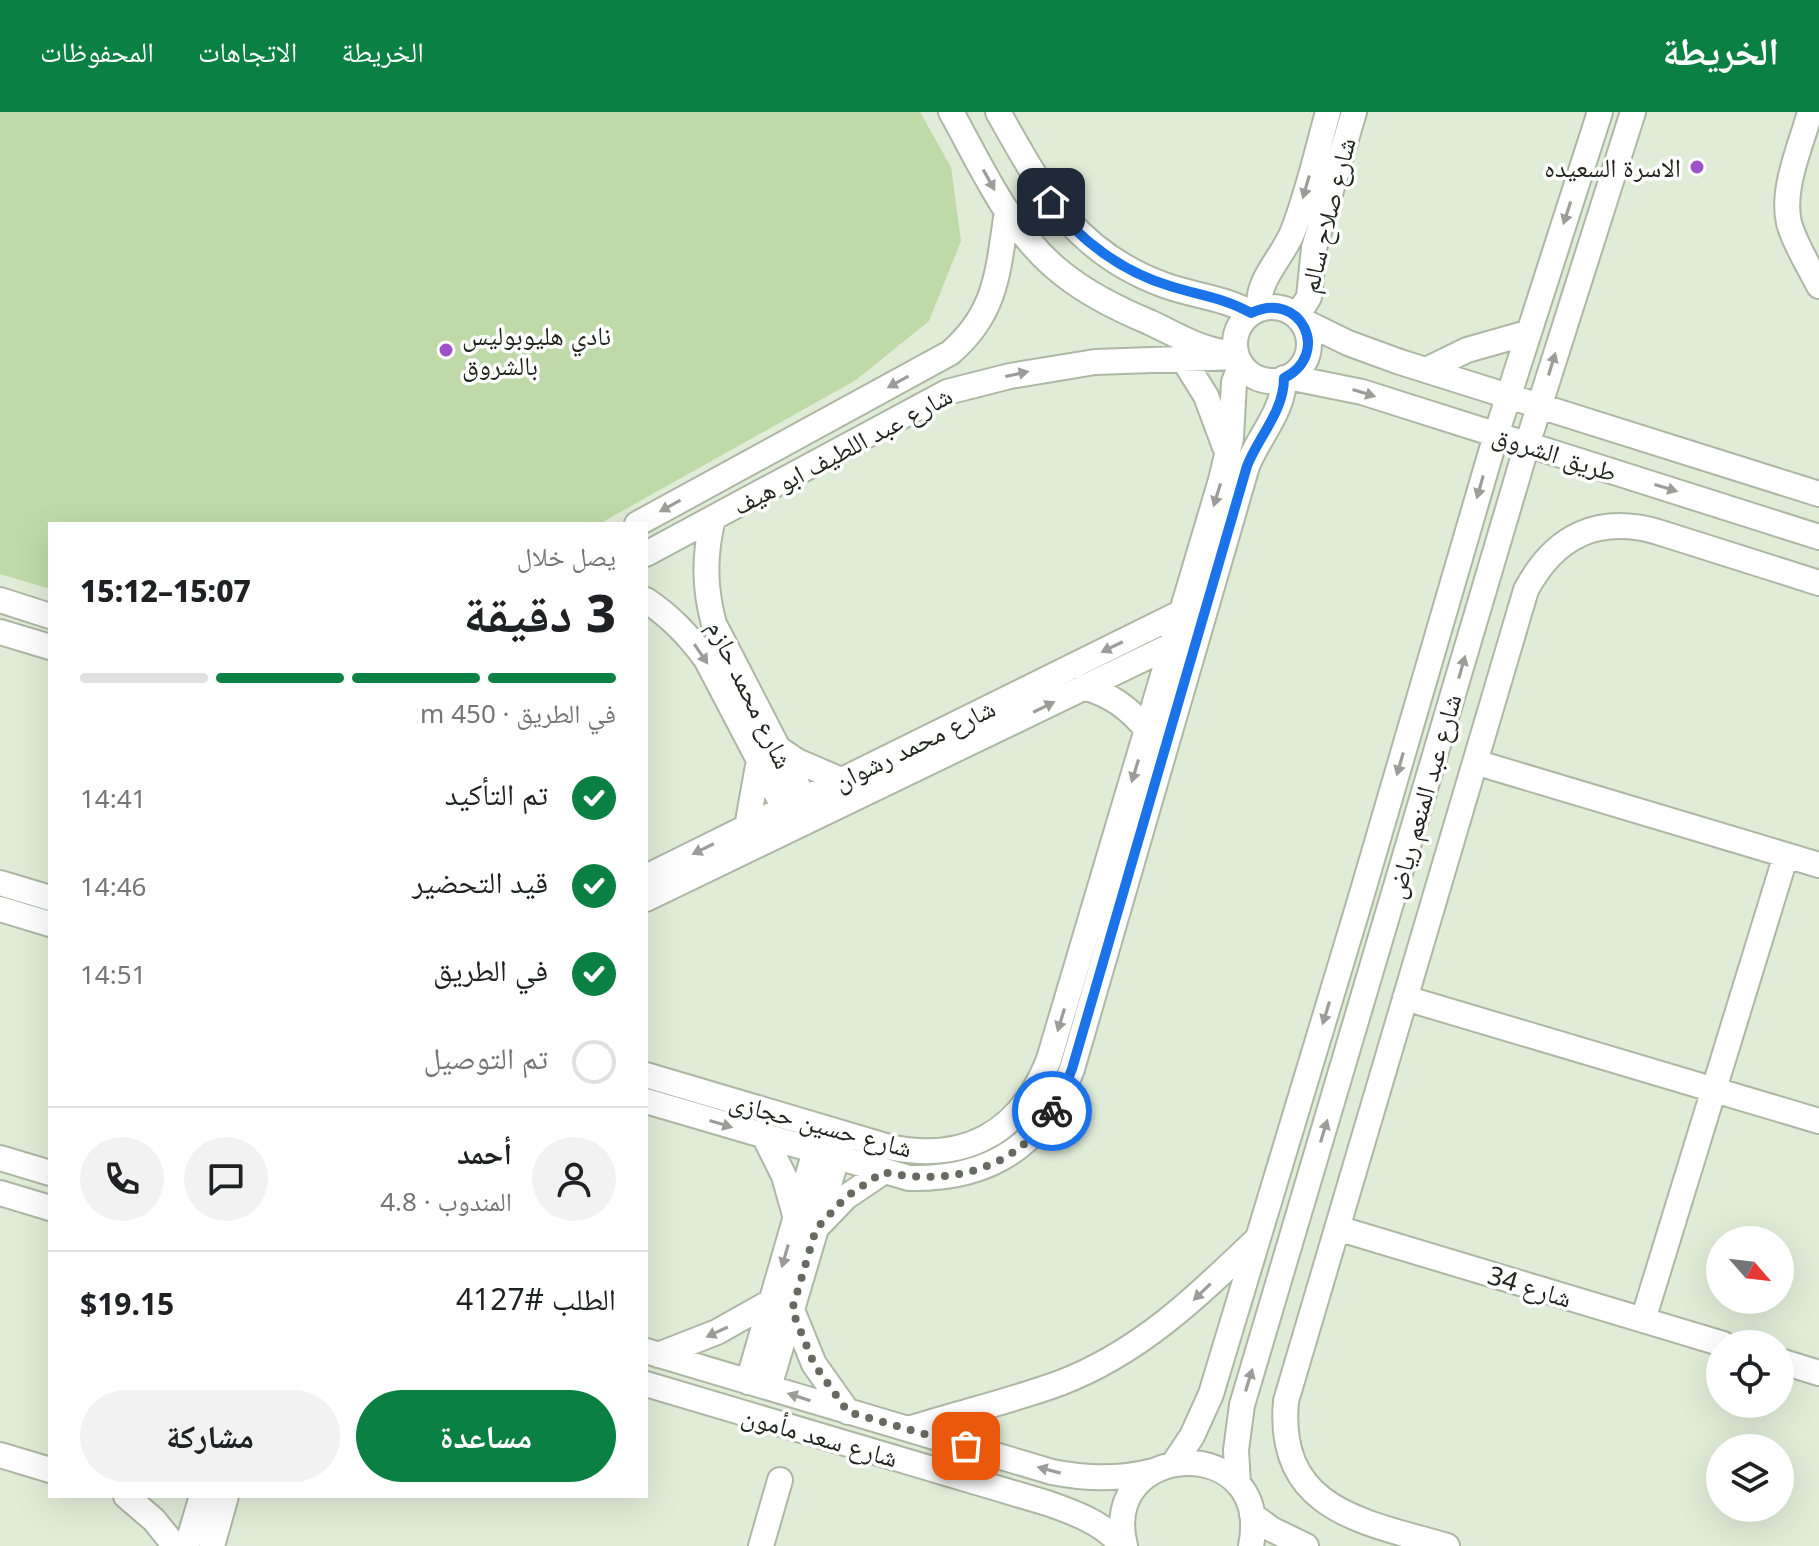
<!DOCTYPE html>
<html lang="ar">
<meta charset="utf-8">
<style>
:root{--surface:#fff;--page:#f2f2f2;--text:#202124;--muted:#757577;--line:#e0e0e0;--accent:#0b8043}
body{margin:0;font-family:"Noto Sans","Noto Naskh Arabic",sans-serif;background:var(--page);color:var(--text);direction:rtl;height:100vh;display:flex;flex-direction:column;font-size:30px;white-space:nowrap}
*{box-sizing:border-box;margin:0}
p{font-size:26px;color:var(--muted)}
.icon{flex:none;width:44px;height:44px;fill:none;stroke:currentColor;stroke-width:2;stroke-linecap:round;stroke-linejoin:round}
.map{position:relative;flex:1;overflow:hidden;direction:ltr}
.details{position:absolute;left:48px;top:410px;width:600px;height:976px;display:flex;flex-direction:column;background:var(--surface);border-radius:0px;box-shadow:0 8px 32px #0002;direction:rtl}
.details>*{flex:none}
.needle{width:52px;rotate:118deg}
.controls{position:absolute;left:1706px;top:1114px;display:grid;gap:16px}
.controls a{display:grid;place-items:center;width:88px;height:88px;border-radius:50%;background:var(--surface);box-shadow:0 8px 32px #0002;font-size:40px}
.pin{position:absolute;display:grid;place-items:center;width:68px;height:68px;color:#fff;margin:-34px;border-radius:16px;box-shadow:0 4px 12px #0006}
.courier{position:absolute;display:grid;place-items:center;width:80px;height:80px;margin:-40px;border:6px solid #1a73e8;border-radius:50%;background:#fff;color:#222;box-shadow:0 2px 10px #0007}
.summary em{font-style:normal;font-weight:800}
.summary div{display:flex;flex-direction:column-reverse}
.summary{display:flex;align-items:center;justify-content:space-between;height:136px;padding:0 32px}
h1{font-size:52px;font-weight:800;line-height:60px}
.bar{display:grid;grid-template-columns:repeat(4,1fr);gap:12px 8px;align-content:center;height:96px;padding:0 32px}
.bar i{height:10px;border-radius:6px;background:var(--line)}
.bar .selected{background:var(--accent)}
.bar p{grid-column:span 4}
.line{display:flex;align-items:center;gap:20px;padding:0 32px;border-top:2px solid var(--line)}
.line div{flex:1}
.round{display:grid;place-items:center;flex:none;width:84px;height:84px;border-radius:42px;background:var(--page)}
ol{padding:0 32px;list-style:none}
li{display:flex;align-items:center;gap:24px;height:88px}
li p{margin-inline-start:auto}
li .icon{padding:8px;border-radius:50%;background:var(--accent);color:#fff;stroke-width:4}
li:last-child{color:var(--muted)}
li i{width:44px;height:44px;border:4px solid var(--line);border-radius:50%}
.primary-button{display:flex;gap:16px;margin-top:auto;padding:16px 32px}
.primary-button a{flex:1;height:92px;border-radius:48px;background:var(--accent);color:#fff;font-size:32px;font-weight:800;line-height:92px;text-align:center}
.primary-button a+a{background:var(--page);color:var(--text)}
header{display:flex;align-items:center;gap:48px;box-sizing:border-box;height:112px;padding:0 40px;background:var(--accent);color:#fff}
header strong{font-size:38px}
nav{display:flex;gap:44px;margin-inline-start:auto;font-size:28px}
.map>svg:first-child{display:block}
</style>
<header>
<strong>الخريطة</strong>
<nav><a>الخريطة</a><a>الاتجاهات</a><a>المحفوظات</a></nav>
</header>
<div class="map">
<svg width="1819" height="1434" viewBox="0 0 1819 1434">
<rect width="100%" height="100%" fill="#e1ecd8"/>
<path fill="#bfdaa8" d="M0,0H920L951,55L961,129L929,209L856,268L599,412H50V477L0,462Z"/>
<g fill="none" stroke-linecap="round" stroke-linejoin="round">
<defs>
<path id="minor" d="M951,0C983,57 1010,121 1063,162C1089,183 1118,197 1149,210C1173,221 1197,236 1223,240
M998,0C1042,78 1074,140 1164,173C1194,184 1223,185 1251,201
M1810,0C1801,34 1781,76 1789,111C1795,133 1809,154 1819,174
M1235 232a37 37 0 1 1 74 0a37 37 0 1 1-74 0Z
M1259,197C1257,166 1282,147 1293,119C1308,81 1317,39 1328,0
M1297,204L1309,185L1314,136L1354,0
M1299,207L1348,231L1400,250L1819,382
M1183,247L1206,284L1225,335
M1426,258L1467,238L1527,221
M1288,265L1362,280L1819,425
M713,406C704,443 704,475 714,512L811,700
M637,412L950,241C998,200 998,157 1007,99
M646,442L947,280L1010,264L1095,250L1237,245
M0,488L50,504
M646,488C671,505 688,523 706,547L792,711
M0,520L50,535
M1084,575C1111,583 1129,596 1147,618
M779,637L797,649L841,668
M1475,650L1819,753
M747,715L759,648
M646,765L1182,500
M0,771L50,786
M646,787L1172,533
M0,797L50,812
M1405,886L1819,1009
M646,963L889,1035C966,1051 1021,1020 1049,947L1221,368L1231,326L1234,270L1241,252
M646,989L909,1066C990,1068 1044,1033 1072,957L1247,354C1259,324 1284,299 1284,266
M764,1024L784,1064L795,1103
M0,1046L50,1061
M0,1081L50,1096
M820,1112L846,1085L883,1060
M1337,1116L1723,1232
M792,1198L814,1252L848,1300
M1643,1208L1786,743
M646,1239L1052,1360C1087,1367 1119,1368 1153,1359
M658,1243L717,1220L772,1189
M1780,1249L1819,1261
M748,1270L819,1025
M646,1272L1047,1391C1073,1400 1104,1411 1122,1434
M769,1275L841,1032
M909,1317C959,1301 1011,1289 1060,1271C1139,1241 1197,1185 1256,1128
M0,1343L50,1358
M1174,1351L1192,1324L1211,1282L1359,792L1496,323L1600,0
M1238,1372L1236,1338L1242,1293L1527,333L1633,0
M126,1384L154,1408L175,1434
M1252,1403L1271,1417L1306,1434
M187,1434L202,1384
M212,1434L226,1384
M761,1434L780,1368
M1125,1434C1098,1327 1274,1320 1251,1434
M1447,1434C1365,1410 1276,1399 1286,1289L1526,478C1555,423 1599,403 1658,420L1819,471"/>
</defs>
<use href="#minor" stroke="#adb7a4" stroke-width="28"/>
<use href="#minor" stroke="#fff" stroke-width="24"/>
</g>
<defs><path id="oneway-solid" d="M-6-.8H1V-3.2L6.5 0L1 3.2V.8H-6Z" transform="scale(2)"/></defs>
<g fill="#9c9d9a">
<use href="#oneway-solid" transform="translate(989 68) rotate(61)"/>
<use href="#oneway-solid" transform="translate(1306 75) rotate(106)"/>
<use href="#oneway-solid" transform="translate(1567 101) rotate(108)"/>
<use href="#oneway-solid" transform="translate(1552 252) rotate(-73)"/>
<use href="#oneway-solid" transform="translate(1017 262) rotate(-12)"/>
<use href="#oneway-solid" transform="translate(898 270) rotate(151)"/>
<use href="#oneway-solid" transform="translate(1364 281) rotate(17)"/>
<use href="#oneway-solid" transform="translate(1480 375) rotate(106)"/>
<use href="#oneway-solid" transform="translate(1666 376) rotate(17)"/>
<use href="#oneway-solid" transform="translate(1217 383) rotate(107)"/>
<use href="#oneway-solid" transform="translate(670 394) rotate(151)"/>
<use href="#oneway-solid" transform="translate(1112 535) rotate(154)"/>
<use href="#oneway-solid" transform="translate(701 542) rotate(56)"/>
<use href="#oneway-solid" transform="translate(1462 555) rotate(-74)"/>
<use href="#oneway-solid" transform="translate(1044 595) rotate(-26)"/>
<use href="#oneway-solid" transform="translate(1400 652) rotate(106)"/>
<use href="#oneway-solid" transform="translate(1135 659) rotate(107)"/>
<use href="#oneway-solid" transform="translate(703 737) rotate(154)"/>
<use href="#oneway-solid" transform="translate(1326 901) rotate(107)"/>
<use href="#oneway-solid" transform="translate(1061 908) rotate(107)"/>
<use href="#oneway-solid" transform="translate(721 1012) rotate(17)"/>
<use href="#oneway-solid" transform="translate(1324 1019) rotate(-73)"/>
<use href="#oneway-solid" transform="translate(785 1144) rotate(106)"/>
<use href="#oneway-solid" transform="translate(1202 1180) rotate(136)"/>
<use href="#oneway-solid" transform="translate(717 1220) rotate(155)"/>
<use href="#oneway-solid" transform="translate(1249 1268) rotate(-73)"/>
<use href="#oneway-solid" transform="translate(799 1285) rotate(-162)"/>
<use href="#oneway-solid" transform="translate(1049 1358) rotate(-165)"/>
</g>
<g fill="none" stroke-linecap="round" stroke-linejoin="round">
<path stroke="#656b60" stroke-width="8" stroke-dasharray="0 14.4" d="M966,1334L848,1300L814,1252L792,1198L816,1117L846,1085L883,1060C947,1074 1016,1059 1052,999"/>
<path stroke="#1a73e8" stroke-width="10" d="M1051,90C1080,129 1123,160 1170,174C1198,183 1225,186 1251,201C1301,177 1332,242 1284,266C1284,299 1259,324 1247,354L1072,957L1062,982L1052,999"/>
</g>
<g fill="#9b53c7" stroke="#fff" stroke-width="3">
<circle cx="1697" cy="55" r="8"/>
<circle cx="446" cy="238" r="8"/>
</g>
<g text-anchor="middle" dominant-baseline="central" stroke-width="7" stroke-linejoin="round" paint-order="stroke">
<g font-size="26" fill="#22261f" stroke="#fff" text-anchor="end">
<text x="1681" y="55">الاسرة السعيده</text>
<text x="462" y="223" text-anchor="start">نادي هليوبوليس<tspan x="462" dy="30">بالشروق</tspan></text>
</g>
<g font-size="26" fill="#22261f" stroke="#fff">
<text transform="translate(1327 103) rotate(-76)">شارع صلاح سالم</text>
<text transform="translate(842 338) rotate(-28)">شارع عبد اللطيف ابو هيف</text>
<text transform="translate(1555 341) rotate(18)">طريق الشروق</text>
<text transform="translate(751 582) rotate(64)">شارع محمد حازم</text>
<text transform="translate(914 632) rotate(-26)">شارع محمد رشوان</text>
<text transform="translate(1423 684) rotate(-74)">شارع عبد المنعم رياض</text>
<text transform="translate(821 1012) rotate(15)">شارع حسين حجازى</text>
<text transform="translate(1530 1174) rotate(17)">شارع 34</text>
<text transform="translate(820 1324) rotate(16)">شارع سعد مأمون</text>
</g>
</g>
</svg>
<div class="controls">
<a><svg class="needle" viewBox="-14 -14 28 28"><path d="M0-13l5 13h-10z" fill="#e53935"/><path d="M0 13l5-13h-10z" fill="#757577"/></svg></a>
<a><svg class="icon" aria-label="locate" viewBox="0 0 24 24"><circle cx="12" cy="12" r="6"/><path d="M12 2v4M12 18v4M2 12h4M18 12h4"/></svg></a>
<a><svg class="icon" aria-label="layers" viewBox="0 0 24 24"><path d="M12 4l9 5-9 5-9-5zM3 14l9 5 9-5"/></svg></a>
</div>
<div class="pin" style="left:966px;top:1334px;background:#ea580c"><svg class="icon" aria-label="bag" viewBox="0 0 24 24"><path d="M5 8h14l-1 12H6zM9 8a3 3 0 0 1 6 0"/></svg></div>
<div class="pin" style="left:1051px;top:90px;background:#1f2937"><svg class="icon" aria-label="home" viewBox="0 0 24 24"><path d="M3 11l9-7 9 7M6 9v11h12V9"/></svg></div>
<div class="courier" style="left:1052px;top:999px"><svg class="icon" aria-label="bike" viewBox="0 0 24 24"><circle cx="6" cy="16" r="4"/><circle cx="18" cy="16" r="4"/><path d="M6 16l4-8h5l3 8M10 8l3 8H6M13 5h3"/></svg></div>
<section class="details">
<div class="summary"><div><h1>3 دقيقة</h1><p>يصل خلال</p></div><em>15:07–15:12</em></div>
<div class="bar"><i class="selected"></i><i class="selected"></i><i class="selected"></i><i></i><p>في الطريق · 450 m</p></div>
<ol>
<li><svg class="icon" aria-label="check" viewBox="0 0 24 24"><path d="M5 12l5 5 9-10"/></svg>تم التأكيد<p>14:41</p></li>
<li><svg class="icon" aria-label="check" viewBox="0 0 24 24"><path d="M5 12l5 5 9-10"/></svg>قيد التحضير<p>14:46</p></li>
<li><svg class="icon" aria-label="check" viewBox="0 0 24 24"><path d="M5 12l5 5 9-10"/></svg>في الطريق<p>14:51</p></li>
<li><i></i>تم التوصيل</li>
</ol>
<div class="line" style="height:144px"><a class="round"><svg class="icon" aria-label="person" viewBox="0 0 24 24"><circle cx="12" cy="8" r="4"/><path d="M4 21q1-7 8-7t8 7"/></svg></a><div><b>أحمد</b><p>المندوب · 4.8</p></div><a class="round"><svg class="icon" aria-label="chat" viewBox="0 0 24 24"><path d="M4 5h16v11H9l-5 4z"/></svg></a><a class="round"><svg class="icon" aria-label="phone" viewBox="0 0 24 24"><path d="M5 4h4l2 5-3 2q2 4 5 5l2-3 5 2v4C11 20 4 13 5 4z"/></svg></a></div>
<div class="line" style="height:104px"><div>الطلب #4127</div><b>$19.15</b></div>
<div class="primary-button"><a>مساعدة</a><a>مشاركة</a></div>
</section>
</div>
